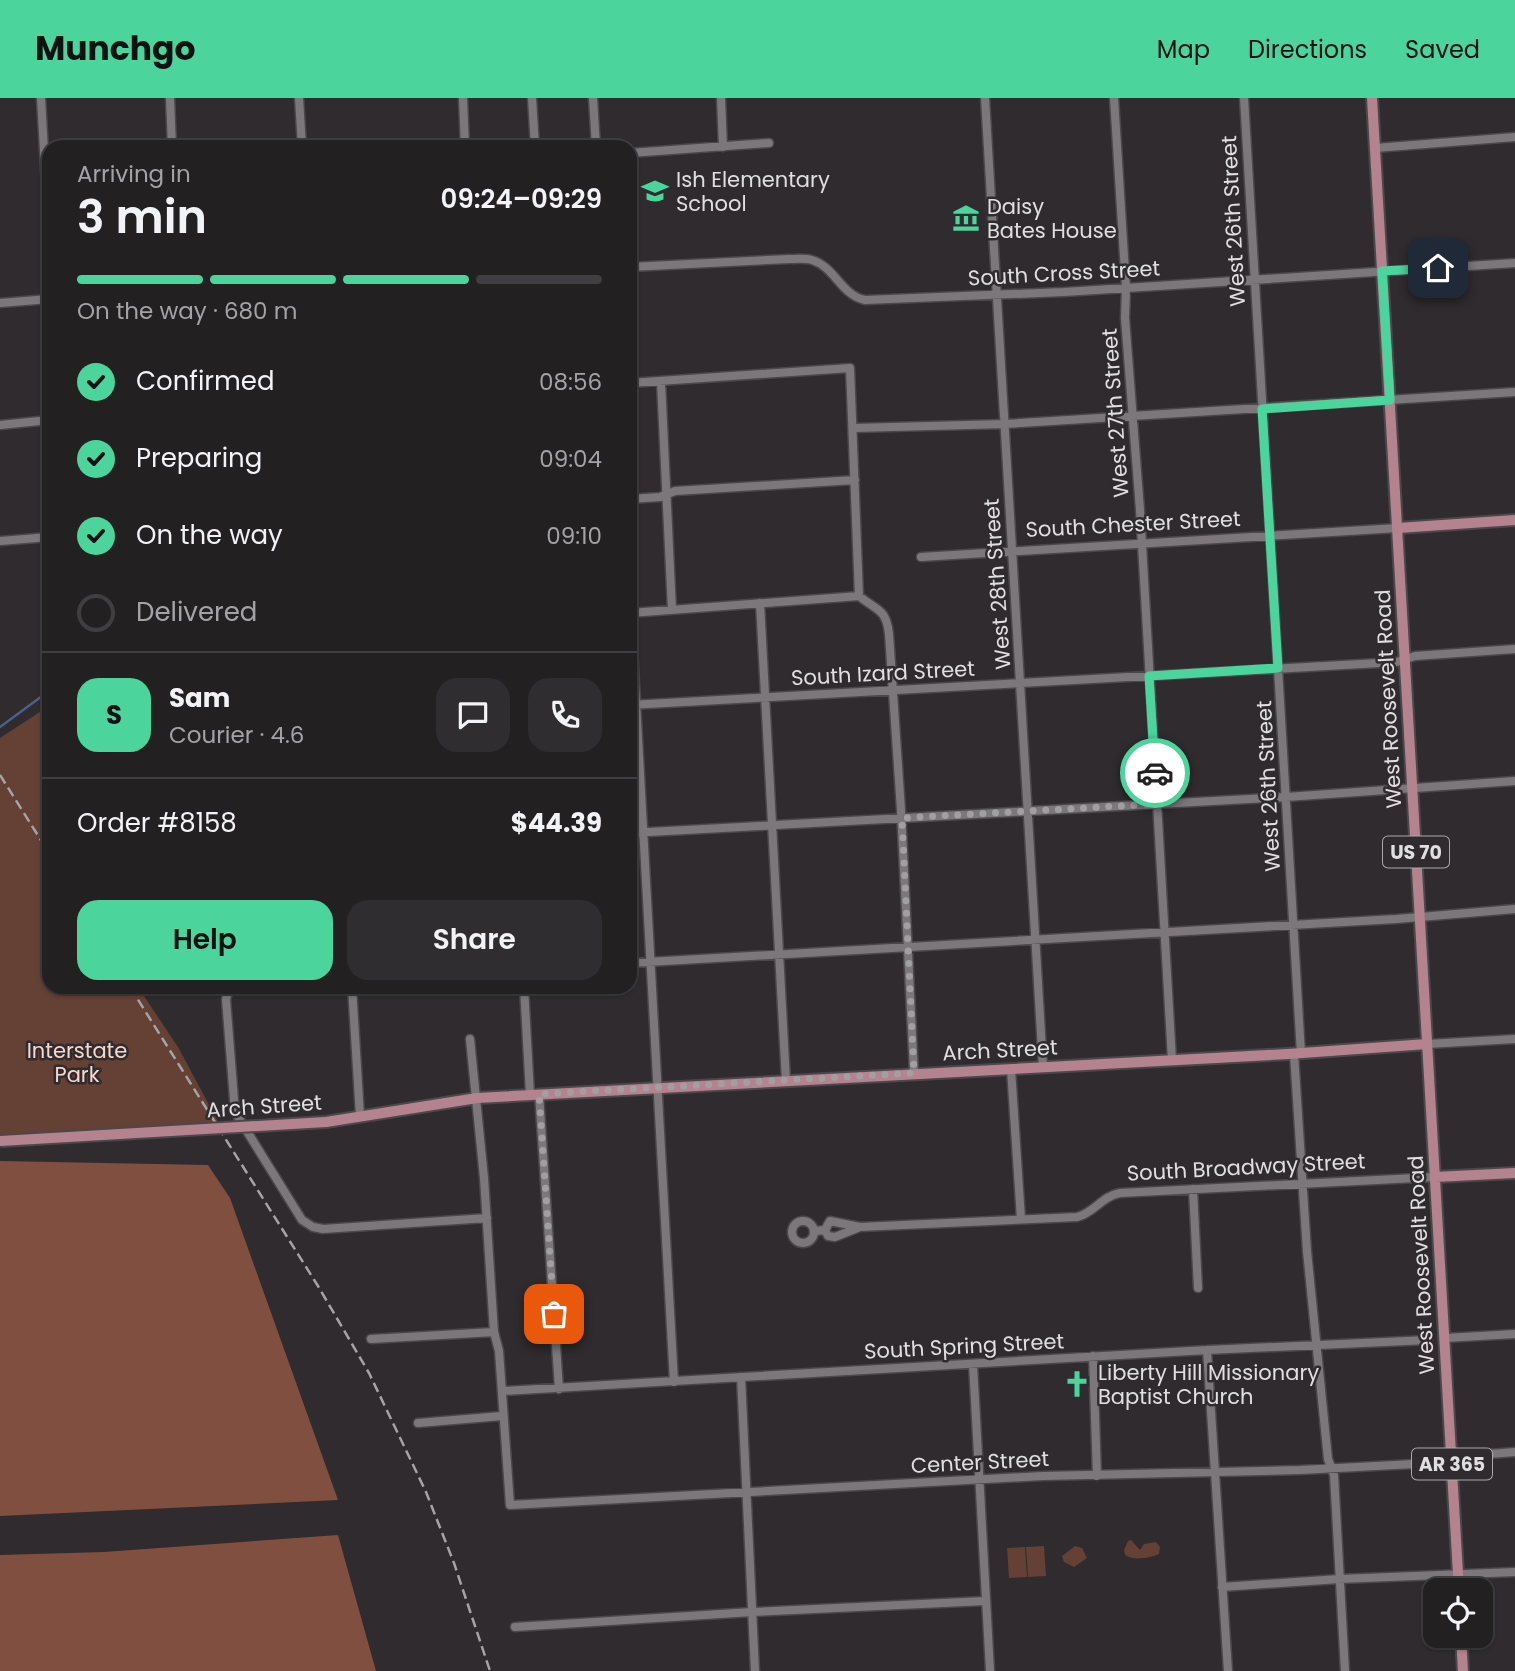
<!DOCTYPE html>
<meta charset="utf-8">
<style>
:root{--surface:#232022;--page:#2f2d2f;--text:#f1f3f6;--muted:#a3a3a5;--line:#403e40;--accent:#4bd49b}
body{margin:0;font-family:Poppins,sans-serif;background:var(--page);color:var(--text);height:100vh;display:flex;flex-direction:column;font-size:26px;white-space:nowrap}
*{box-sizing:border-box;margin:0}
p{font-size:23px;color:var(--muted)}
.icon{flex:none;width:38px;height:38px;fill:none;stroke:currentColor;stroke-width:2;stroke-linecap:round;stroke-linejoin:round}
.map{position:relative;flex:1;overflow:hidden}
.panel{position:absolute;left:42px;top:42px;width:595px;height:854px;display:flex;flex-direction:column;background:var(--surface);border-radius:21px;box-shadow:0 2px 5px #0004,0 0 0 2px var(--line)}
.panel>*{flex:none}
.tools{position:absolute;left:1423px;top:1480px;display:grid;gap:14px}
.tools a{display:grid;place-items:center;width:70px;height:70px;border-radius:14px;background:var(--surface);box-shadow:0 2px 5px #0004,0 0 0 2px var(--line);font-size:35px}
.pin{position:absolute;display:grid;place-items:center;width:60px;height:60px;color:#fff;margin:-30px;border-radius:14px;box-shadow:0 4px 10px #0006}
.courier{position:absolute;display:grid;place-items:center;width:70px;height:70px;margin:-35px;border:5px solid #4bd49b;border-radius:50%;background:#fff;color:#222;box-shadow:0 2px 9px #0007}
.headline em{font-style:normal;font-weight:600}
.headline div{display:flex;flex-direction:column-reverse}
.headline{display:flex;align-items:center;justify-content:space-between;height:119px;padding:0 35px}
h1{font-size:46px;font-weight:600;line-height:52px}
.bar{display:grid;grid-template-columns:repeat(4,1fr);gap:10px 7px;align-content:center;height:84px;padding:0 35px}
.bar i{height:9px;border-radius:5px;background:var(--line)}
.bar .on{background:var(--accent)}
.bar p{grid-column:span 4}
.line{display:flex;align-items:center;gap:18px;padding:0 35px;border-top:2px solid var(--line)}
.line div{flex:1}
.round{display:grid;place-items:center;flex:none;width:74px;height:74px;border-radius:21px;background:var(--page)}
ol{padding:0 35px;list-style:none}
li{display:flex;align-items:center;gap:21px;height:77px}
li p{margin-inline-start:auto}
li .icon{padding:7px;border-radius:50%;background:var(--accent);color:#111;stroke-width:4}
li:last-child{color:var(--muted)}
li i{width:38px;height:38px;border:4px solid var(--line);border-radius:50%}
.action{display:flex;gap:14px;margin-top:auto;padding:14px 35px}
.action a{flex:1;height:80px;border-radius:21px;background:var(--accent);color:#111;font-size:28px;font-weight:600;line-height:80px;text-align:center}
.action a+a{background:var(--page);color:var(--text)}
header{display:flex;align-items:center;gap:42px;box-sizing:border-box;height:98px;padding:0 35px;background:var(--accent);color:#111}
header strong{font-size:33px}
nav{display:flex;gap:38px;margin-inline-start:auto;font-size:24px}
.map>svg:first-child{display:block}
</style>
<header>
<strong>Munchgo</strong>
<nav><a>Map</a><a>Directions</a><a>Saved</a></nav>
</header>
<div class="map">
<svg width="1515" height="1573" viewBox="0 0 1515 1573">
<rect width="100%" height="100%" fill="#2f2b2e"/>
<path fill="#654034" d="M49,608V889H138L178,949L222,1031L0,1043V640Z
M1131,1442L1140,1452L1144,1446L1156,1444L1160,1449L1159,1456C1150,1460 1133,1463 1125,1457L1124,1452L1128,1443Z
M1044,1448L1046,1478L1028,1479L1026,1449Z
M1075,1448L1082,1450L1087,1460L1074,1469L1064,1464L1062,1458Z
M1025,1449L1027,1479L1009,1480L1007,1450Z"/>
<path fill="#804f3f" d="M0,1063L208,1067L230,1100L338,1402L0,1418Z
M338,1437L376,1573H0V1457L104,1454Z"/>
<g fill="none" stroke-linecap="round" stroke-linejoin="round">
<path stroke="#4c6089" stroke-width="2.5" d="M0,629L49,593"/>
<defs>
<path id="minor" d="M41,0L49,140
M170,0L172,49
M299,0L302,49
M463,0L465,49
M532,0L535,49
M593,0L596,49
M721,0L723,49
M985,0L1043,969
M1114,0L1126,190L1125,220L1140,412L1172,962
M1244,0L1301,956
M1375,50L1515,39
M630,55L769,45
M630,169L789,161C796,161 805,160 812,162C835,169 841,197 865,202L1064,194L1515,165
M0,205L49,201
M661,284L672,512
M630,285L850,270L859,498C877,513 886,510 889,536L901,712L914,975
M0,327L49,322
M854,330L1005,326L1515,294
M630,401L660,399L675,393L855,382
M0,443L49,439
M921,459L1398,430
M760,505L786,983
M630,515L859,498
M631,515L674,1284
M630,607L1397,564L1415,558L1515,551
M630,735L1286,699L1515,683
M630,865L1396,821L1515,811
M230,889L226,901L235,1014L302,1122L313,1129L323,1131L487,1120
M352,889L360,1018
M524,889L530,996
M470,941L484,1080L494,1234L499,1253L510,1407L1043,1378L1300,1372L1452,1364
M1427,946L1515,941
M1294,956L1307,1153L1328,1361L1334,1377L1345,1573
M1011,971L1021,1121
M539,996L559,1291
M1193,1091L1198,1190
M792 1134a11 11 0 1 1 22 0a11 11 0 1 1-22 0Z
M860,1129L1077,1119C1094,1115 1102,1098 1120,1095L1435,1079
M815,1133L825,1132L830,1123L860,1129L835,1139L828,1138L825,1132
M1445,1240L1515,1236
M371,1241L494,1234
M1207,1252L1228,1573
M1093,1258L1097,1378
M973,1266L990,1573
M741,1279L755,1573
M502,1293L1207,1252L1428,1242
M418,1325L502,1318
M1451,1359L1515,1354
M1222,1489L1339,1481L1515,1474
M515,1529L752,1514L985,1503"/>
<path id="major" d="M1372,0L1459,1493
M1398,430L1515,422
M326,1024L477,1000L1288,956L1427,946
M1435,1079L1515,1075
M1461,1538L1463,1573"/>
</defs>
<use href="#minor" stroke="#4b484b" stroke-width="11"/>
<use href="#major" stroke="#4b484b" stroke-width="14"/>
<use href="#minor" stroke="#7c777b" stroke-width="8"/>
<use href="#major" stroke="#b5828f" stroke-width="10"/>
<path stroke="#a6a3a6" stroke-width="2.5" stroke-dasharray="10 5" stroke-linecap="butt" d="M0,677L49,755
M130,889L318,1188L369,1275L426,1394L454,1465L490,1573"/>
<defs>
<path id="major-bridge" d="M0,1043L326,1024"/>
</defs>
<use href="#major-bridge" stroke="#4b484b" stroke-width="14" stroke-linecap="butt"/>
<use href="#major-bridge" stroke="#b5828f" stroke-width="10"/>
</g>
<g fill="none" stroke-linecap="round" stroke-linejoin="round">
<path stroke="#a29fa2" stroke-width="7" stroke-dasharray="0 12.6" d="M554,1216L539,996L914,975L902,720L1156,706L1155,675"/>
<path stroke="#4bd49b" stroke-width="9" d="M1155,675L1149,578L1278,570L1262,311L1390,302L1382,173L1438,170"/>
</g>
<defs>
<symbol id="school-bare" viewBox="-9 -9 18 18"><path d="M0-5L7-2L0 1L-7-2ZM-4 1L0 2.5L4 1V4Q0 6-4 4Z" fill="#4bd49b" stroke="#2f2b2e" stroke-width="2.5" paint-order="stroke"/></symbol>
<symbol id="museum-bare" viewBox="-9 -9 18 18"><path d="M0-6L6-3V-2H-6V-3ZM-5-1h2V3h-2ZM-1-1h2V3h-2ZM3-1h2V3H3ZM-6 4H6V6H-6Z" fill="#4bd49b" stroke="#2f2b2e" stroke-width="2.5" paint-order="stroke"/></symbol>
<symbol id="church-bare" viewBox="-9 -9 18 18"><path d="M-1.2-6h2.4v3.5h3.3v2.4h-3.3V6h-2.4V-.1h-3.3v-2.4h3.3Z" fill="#4bd49b" stroke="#2f2b2e" stroke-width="2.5" paint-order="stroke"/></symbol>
</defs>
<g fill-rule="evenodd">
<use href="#school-bare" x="636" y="74" width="38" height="38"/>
<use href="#museum-bare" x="947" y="101" width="38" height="38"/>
<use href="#church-bare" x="1058" y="1267" width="38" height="38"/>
</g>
<g text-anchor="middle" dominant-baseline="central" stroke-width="5" stroke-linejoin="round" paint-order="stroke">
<g fill="#2f2b2e" stroke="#aba8ab" stroke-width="2">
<rect x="1383" y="738.5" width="66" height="31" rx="5"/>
<rect x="1412" y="1350.5" width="80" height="31" rx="5"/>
</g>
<g font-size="19" font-weight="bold" fill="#e0dee0">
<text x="1416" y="754">US 70</text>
<text x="1452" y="1366">AR 365</text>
</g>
<g font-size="21" fill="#e0dee0" stroke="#2f2b2e" text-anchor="start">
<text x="676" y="81">Ish Elementary<tspan x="676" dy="24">School</tspan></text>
<text x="987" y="108">Daisy<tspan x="987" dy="24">Bates House</tspan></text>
<text x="1098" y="1274">Liberty Hill Missionary<tspan x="1098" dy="24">Baptist Church</tspan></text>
</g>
<g font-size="21" fill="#e0dee0" stroke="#2f2b2e">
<text transform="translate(1233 123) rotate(-93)">West 26th Street</text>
<text transform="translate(1064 175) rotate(-3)">South Cross Street</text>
<text transform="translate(1115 315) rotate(-94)">West 27th Street</text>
<text transform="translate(1133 426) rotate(-3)">South Chester Street</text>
<text transform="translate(997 486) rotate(-94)">West 28th Street</text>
<text transform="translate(883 575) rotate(-3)">South Izard Street</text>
<text transform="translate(1388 601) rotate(-93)">West Roosevelt Road</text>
<text transform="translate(1268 688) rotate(-93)">West 26th Street</text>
<text transform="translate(1000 952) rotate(-3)">Arch Street</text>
<text transform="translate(264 1008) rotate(-4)">Arch Street</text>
<text transform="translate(1246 1069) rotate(-3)">South Broadway Street</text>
<text transform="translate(1421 1167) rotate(-93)">West Roosevelt Road</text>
<text transform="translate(964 1248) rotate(-3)">South Spring Street</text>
<text transform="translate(980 1364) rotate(-3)">Center Street</text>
</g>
<g font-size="21" fill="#f7d6cb" stroke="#2f2b2e">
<text x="77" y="952">Interstate<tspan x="77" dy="24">Park</tspan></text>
</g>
</g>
</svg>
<div class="tools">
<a><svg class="icon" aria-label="locate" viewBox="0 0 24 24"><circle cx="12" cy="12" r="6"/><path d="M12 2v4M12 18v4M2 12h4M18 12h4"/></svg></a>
</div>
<div class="pin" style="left:554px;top:1216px;background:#ea580c"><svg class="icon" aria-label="bag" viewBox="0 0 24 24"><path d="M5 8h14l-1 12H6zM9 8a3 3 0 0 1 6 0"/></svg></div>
<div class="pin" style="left:1438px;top:170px;background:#1f2937"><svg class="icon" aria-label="home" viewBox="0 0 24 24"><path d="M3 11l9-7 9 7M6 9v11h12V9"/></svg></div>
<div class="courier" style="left:1155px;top:675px"><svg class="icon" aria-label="car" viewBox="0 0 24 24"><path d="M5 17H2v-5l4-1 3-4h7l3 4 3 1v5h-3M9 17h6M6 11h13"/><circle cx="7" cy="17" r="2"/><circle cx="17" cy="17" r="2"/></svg></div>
<section class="panel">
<div class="headline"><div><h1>3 min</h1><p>Arriving in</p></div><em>09:24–09:29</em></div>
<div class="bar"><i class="on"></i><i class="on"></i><i class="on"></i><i></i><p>On the way · 680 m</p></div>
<ol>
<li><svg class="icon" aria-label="check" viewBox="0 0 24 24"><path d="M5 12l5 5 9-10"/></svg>Confirmed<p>08:56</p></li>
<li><svg class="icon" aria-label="check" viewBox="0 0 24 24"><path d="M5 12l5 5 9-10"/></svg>Preparing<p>09:04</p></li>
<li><svg class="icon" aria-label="check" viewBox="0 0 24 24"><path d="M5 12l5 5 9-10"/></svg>On the way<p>09:10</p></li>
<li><i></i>Delivered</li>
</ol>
<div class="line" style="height:126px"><b class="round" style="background:var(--accent);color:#111">S</b><div><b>Sam</b><p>Courier · 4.6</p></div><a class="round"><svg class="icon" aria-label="chat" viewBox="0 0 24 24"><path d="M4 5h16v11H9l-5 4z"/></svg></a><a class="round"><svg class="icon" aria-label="phone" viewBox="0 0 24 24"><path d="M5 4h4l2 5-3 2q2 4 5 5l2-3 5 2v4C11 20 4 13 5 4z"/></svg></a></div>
<div class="line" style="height:91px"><div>Order #8158</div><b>$44.39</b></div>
<div class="action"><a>Help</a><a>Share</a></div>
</section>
</div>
